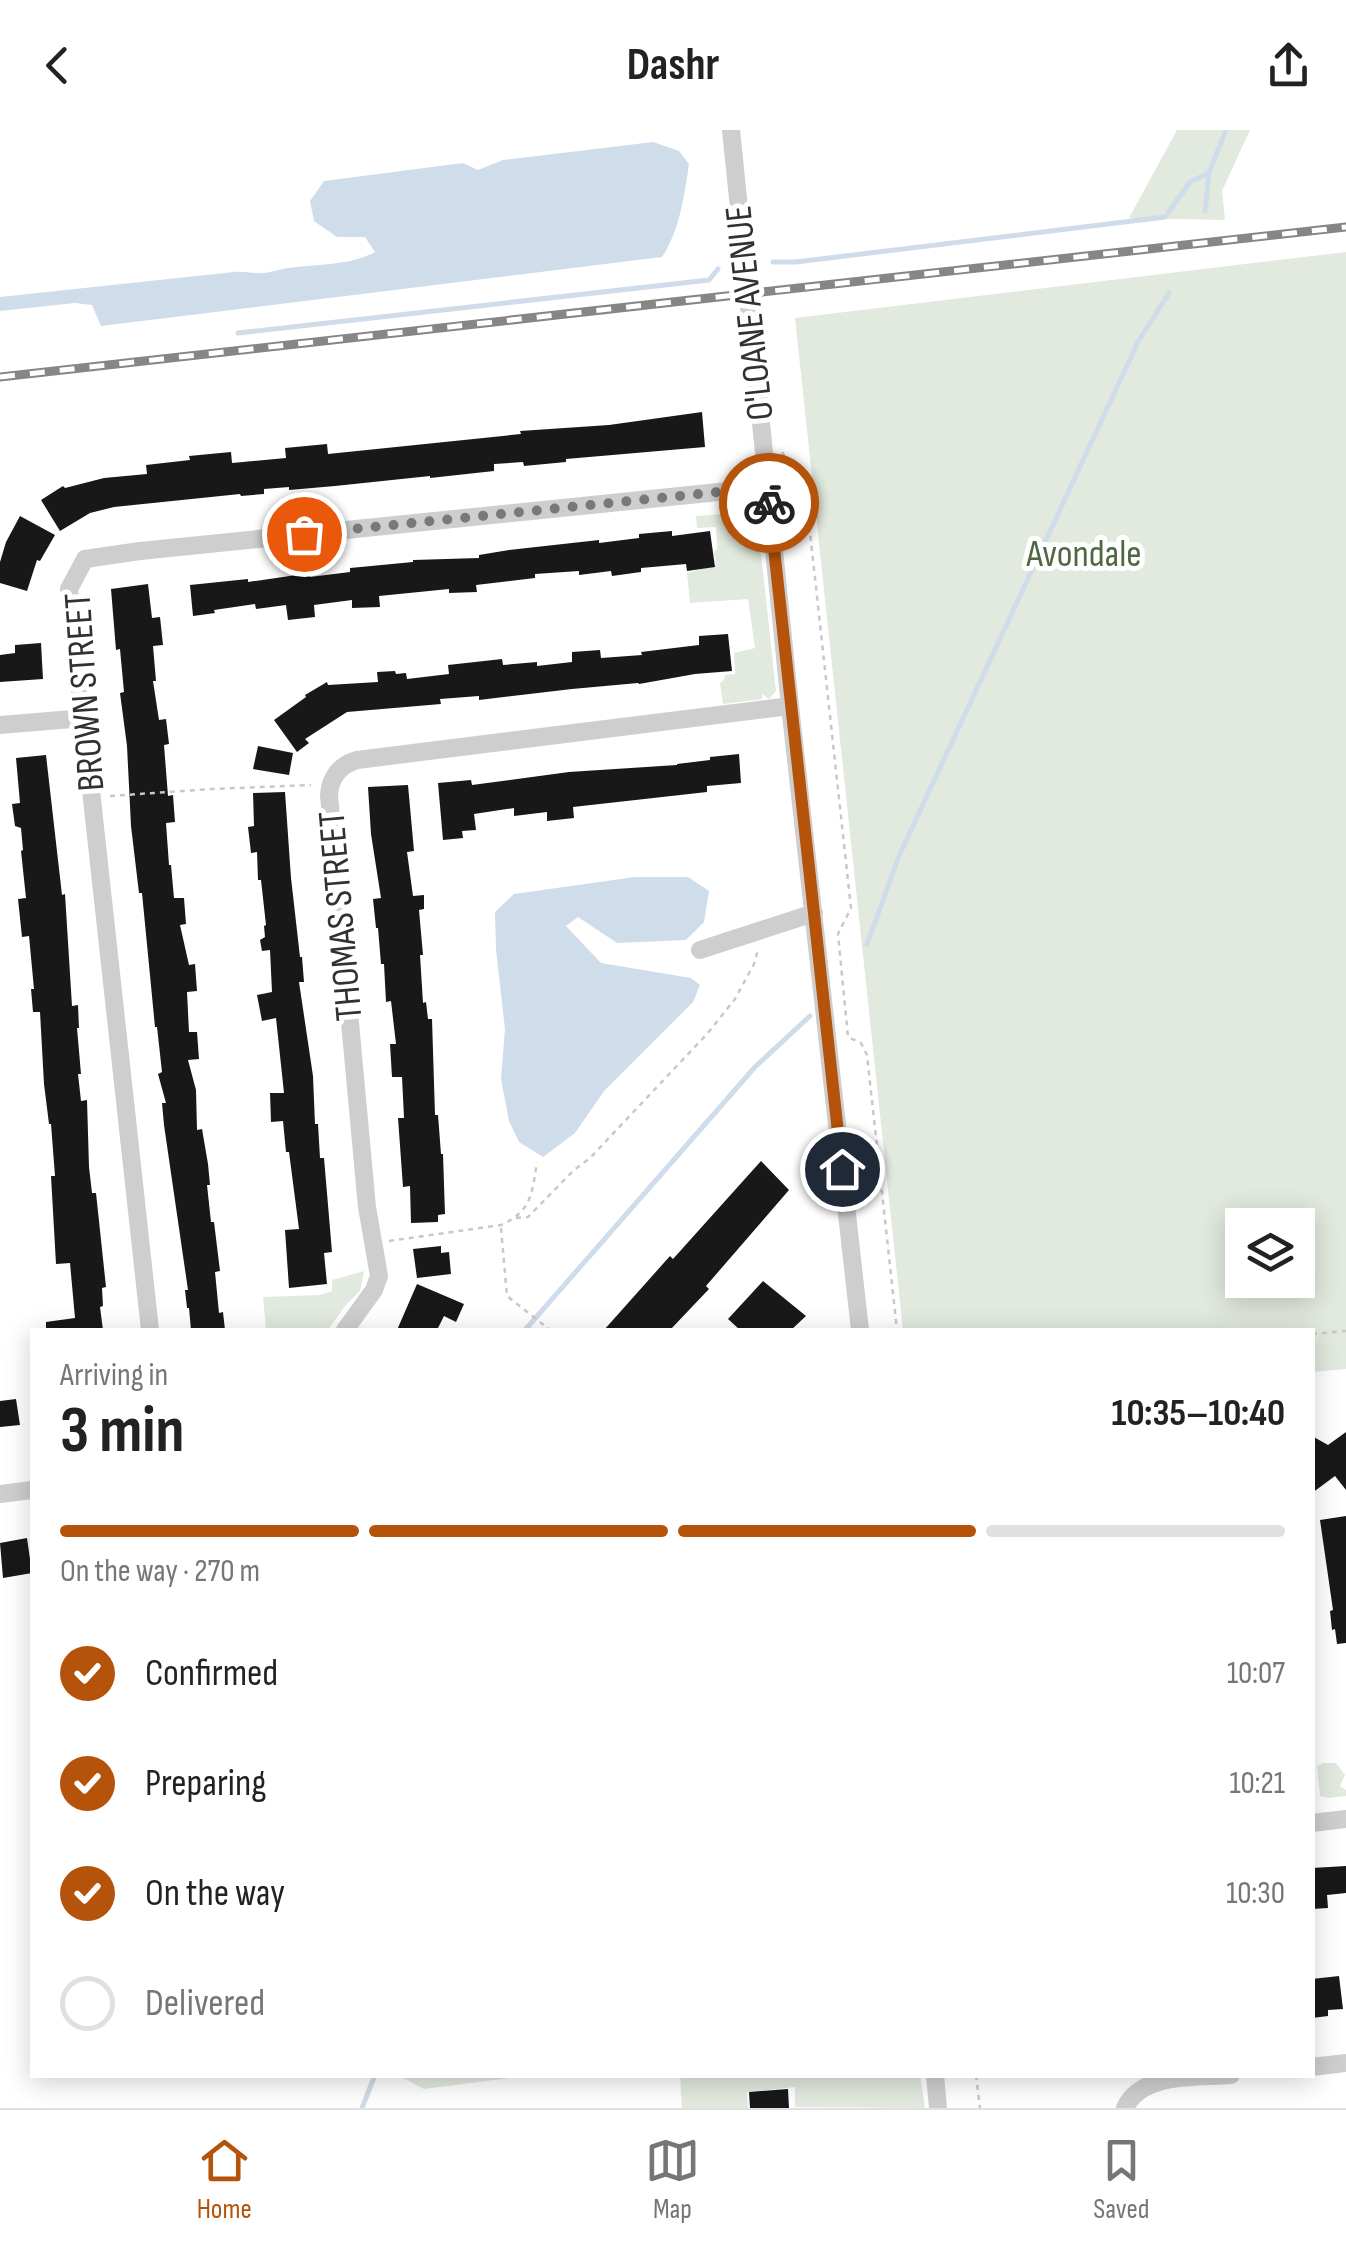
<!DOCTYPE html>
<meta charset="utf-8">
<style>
:root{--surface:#fff;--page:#f6f6f6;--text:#222;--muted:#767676;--line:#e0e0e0;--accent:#b45309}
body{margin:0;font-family:"Sofia Sans Condensed",sans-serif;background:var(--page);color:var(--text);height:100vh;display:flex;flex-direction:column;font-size:38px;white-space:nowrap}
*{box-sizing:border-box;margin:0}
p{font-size:32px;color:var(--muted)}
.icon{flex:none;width:55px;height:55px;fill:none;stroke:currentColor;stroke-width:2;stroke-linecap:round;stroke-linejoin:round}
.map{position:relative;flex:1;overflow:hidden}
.drawer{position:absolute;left:30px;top:1198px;width:1285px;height:750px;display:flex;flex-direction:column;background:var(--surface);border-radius:0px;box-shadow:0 5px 25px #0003}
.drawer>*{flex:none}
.controls{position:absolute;left:1225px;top:1078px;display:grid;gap:20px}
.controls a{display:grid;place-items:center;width:90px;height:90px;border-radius:0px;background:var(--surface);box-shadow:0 5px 25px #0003;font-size:50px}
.pin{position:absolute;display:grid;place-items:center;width:85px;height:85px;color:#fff;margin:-42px;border:5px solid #fff;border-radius:50%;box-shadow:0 2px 10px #0007}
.courier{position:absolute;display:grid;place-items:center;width:100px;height:100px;margin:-50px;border:8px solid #b45309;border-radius:50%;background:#fff;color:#222;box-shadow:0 2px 12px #0007}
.overview em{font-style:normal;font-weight:700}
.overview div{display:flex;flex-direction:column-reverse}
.overview{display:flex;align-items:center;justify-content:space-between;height:170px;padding:0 30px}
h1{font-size:65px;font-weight:700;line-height:75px}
.bar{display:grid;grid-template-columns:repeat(4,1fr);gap:15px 10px;align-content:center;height:120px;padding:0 30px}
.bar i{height:12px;border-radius:8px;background:var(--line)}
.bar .active{background:var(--accent)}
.bar p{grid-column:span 4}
ol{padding:0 30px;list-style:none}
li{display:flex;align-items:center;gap:30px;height:110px}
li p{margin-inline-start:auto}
li .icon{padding:10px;border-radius:50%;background:var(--accent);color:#fff;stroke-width:4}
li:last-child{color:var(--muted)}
li i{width:55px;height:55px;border:5px solid var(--line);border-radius:50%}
header{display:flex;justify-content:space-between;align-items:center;height:130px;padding:0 30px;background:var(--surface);font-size:45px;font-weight:700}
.tab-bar{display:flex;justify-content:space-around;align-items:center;height:140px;border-top:2px solid var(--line);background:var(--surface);font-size:28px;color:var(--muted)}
.tab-bar a{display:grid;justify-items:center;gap:5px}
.tab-bar .active{color:var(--accent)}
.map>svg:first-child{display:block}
</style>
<header><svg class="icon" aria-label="back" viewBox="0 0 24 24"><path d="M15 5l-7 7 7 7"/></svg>Dashr<svg class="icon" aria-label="share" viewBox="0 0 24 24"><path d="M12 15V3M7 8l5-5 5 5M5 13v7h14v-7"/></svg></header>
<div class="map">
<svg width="1346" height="1978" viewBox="0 0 1346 1978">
<rect width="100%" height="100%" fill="#fff"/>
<path fill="#e2e9de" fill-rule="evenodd" d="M1177,0H1250L1222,61L1225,90L1129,88Z
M1346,122V1239L1313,1242L1312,1200H903L795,188ZM1242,1095H1298V1150H1242Z
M745,367L752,368L756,377L776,561L769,569L762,564V569L723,574L720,553L724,550L725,545L735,544L734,523L755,518L748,469L690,473L687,443L716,435L714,422L717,419L716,397L697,398L696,386L739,383L749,379V374Z
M364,1141L360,1161L345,1176L328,1200H266L263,1167L320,1165L332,1161V1150Z
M1324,1633H1336L1345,1645L1340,1656L1346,1660V1666L1328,1668L1320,1666L1317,1636Z
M397,1945H533L424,1959Z
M680,1945H920L925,1978L795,1977V1957L747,1962L748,1978H682Z"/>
<path fill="#cfdcea" d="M653,12L679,21L689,34C684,66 680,100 662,127L101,196L92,175L75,173L0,181V167L234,142C243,141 249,143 258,143C267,144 279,139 289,138C317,134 349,136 375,122L365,107H337L314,91L310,71L324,51L463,33L478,40L503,30Z
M635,747H688L709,761L704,792L686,810L617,813L578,787L566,796L601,833L691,848L700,855L693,872L604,961L575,1003L543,1027L519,1012L509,991L501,949L505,899L496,820L495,782L514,764Z"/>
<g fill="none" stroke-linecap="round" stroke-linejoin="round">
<path stroke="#cfdcea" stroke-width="5" d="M1205,81L1209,43L1226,0
M773,132H796L1165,87L1190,52L1209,43
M238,203L709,150L718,139
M867,814L899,726L1138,212L1169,163
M525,1200L755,937L810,886
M362,1978L375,1945"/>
</g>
<path fill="#181818" d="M702,282L705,317L566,329V332L524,336L523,332L494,334V341L430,348V346L335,356L289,360V357L264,359V364L241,366L240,364L114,377L90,383L60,401L41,370L63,356L65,358L104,348L147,344L146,335L190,330L189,326L231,322L232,333L286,328L285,318L327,314L328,324L521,304L520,301L609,295Z
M20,386L55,405L40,431L37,430L27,461L0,453V432L6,412Z
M672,401V406L710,401L715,437L687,441L686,434L641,438V442L612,446L611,441L579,445V441L535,444V448L476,455L477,462L449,463V459L379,466L380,477L352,478V470L314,475L315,487L288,490L286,475L256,479L255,474L214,480L215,483L193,486L190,455L248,449V452L310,443V447L350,442V438L413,432V430L479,428V425L509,420L599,410V413L639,408V404Z
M148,454L152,488L160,487L163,515L153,516L156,551H153L159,590L166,589L169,614L164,615L168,666L173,665L175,692L166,693L169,735H171L174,768H184L186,794L180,795L189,835L195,834L197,861L187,862L189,902H197L199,929L188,930L196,960L197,1000L202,999L208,1034L210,1055H207L211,1092H214L220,1141L215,1142L219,1183L223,1182L225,1200H191L189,1178H187L185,1160H188L164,995L162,973H166L158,944L162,942L157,897H155L142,763H139L131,696L127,616L120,563L124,562L120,519L116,520L111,459Z
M728,504L732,541L695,544L639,554L638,553L572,559L479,570V566L440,569L441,574L347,582L305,609L309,613L297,622L274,590L306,567L305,565L327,552L328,555L378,552L377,542L395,541L396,544L406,543L407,549L449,544L448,535L502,529L503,535L537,532V536L572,532V522L600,520L601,528L642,525L641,522L699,515V506Z
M41,513L43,549L0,552V525L15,523V515Z
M258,616L293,623L289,645L253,639Z
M739,624L741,653L707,656V662L573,677L574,688L547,691V682L514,686V678L474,684L476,700L462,701L463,708L443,710L438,653L471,650L472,655L569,642L677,635V634L710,630V627Z
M46,625L62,765L65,764L72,876L78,875L79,898H77L81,944H78L81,971L87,970L89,1037L92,1063H96L99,1091L106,1157L102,1158L103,1176L100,1177L103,1200H46V1192L75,1188L70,1133L56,1134L51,1046H55L51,994H49L44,954L40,882H33L31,859H34L29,806L22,807L18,769L26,768L21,721L23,720L21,698L15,696L12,674L20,673L16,628Z
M408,655L414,721L407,722L413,766L424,765V779L419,780L423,825H420L423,873L426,872L428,889H432L435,985H438L441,1024H443L445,1084L438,1085V1092L411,1093L410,1056L403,1057L398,988H404L402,947H392L390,914H396L391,871L386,872L384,834H381L378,798H376L373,769L381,768L371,704L368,657Z
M285,662L291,748L300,827H302L304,852H299L313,946L315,994H318L320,1028H324L332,1122L324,1123L327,1154L289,1158L285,1100L299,1099L289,1022H286L283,991L271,992L270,963H284L276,888L262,891L257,865L272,862L270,820L262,821L260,810L265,807L264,796L266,795L261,750H258L257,722L251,723L248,697L254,696L253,663Z
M761,1031L789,1060L706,1156L709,1159L670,1200H604L670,1126L673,1129Z
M441,1116V1123L449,1122L451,1144L417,1148L413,1119Z
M763,1151L806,1186L791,1200H740L728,1189Z
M417,1154L464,1174L456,1192L444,1186L437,1200H397Z
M16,1269L20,1295L0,1297V1271Z
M1346,1302V1360L1335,1346L1312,1363V1306L1328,1315Z
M1346,1386V1513L1337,1514L1335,1499L1332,1500L1330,1481L1333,1480L1320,1390Z
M27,1408L32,1443L3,1448L0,1413Z
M1346,1736V1763L1327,1765L1328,1778L1312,1779V1738Z
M1339,1846L1343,1879L1328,1880V1886L1312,1888V1849Z
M788,1959L789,1978H750L749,1962Z"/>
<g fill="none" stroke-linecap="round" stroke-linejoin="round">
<path stroke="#c8c8c8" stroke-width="2.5" stroke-dasharray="5 5" stroke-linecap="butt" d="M782,322L798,350L807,375L851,778L838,804L848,907L861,913L867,925L897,1200
M110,666L212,659L311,655
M516,1088L528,1087L574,1040L590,1028L707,904L735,869L754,834L758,820
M501,1098L507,1166L550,1200
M389,1111L501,1095C532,1081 532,1063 537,1032
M1312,1204L1346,1201
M976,1945L980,1978"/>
<path stroke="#cecece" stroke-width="18" d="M731,0L790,576L860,1200
M0,595L84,588
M700,820L814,783
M150,1200L69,459L85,429L140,421L768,357
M345,1200L374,1160L379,1146L367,1077L329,665C330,647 340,635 357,630L790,576
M0,1364L32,1360
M1312,1693L1346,1689
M1312,1937L1346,1933
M935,1945L938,1978
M1125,1978C1141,1942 1197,1948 1231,1945"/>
<defs>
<path id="rail" d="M0,247L1346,97"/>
</defs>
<use href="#rail" stroke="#868686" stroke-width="9"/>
<use href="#rail" stroke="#fff" stroke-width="5" stroke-dasharray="15" stroke-linecap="butt"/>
</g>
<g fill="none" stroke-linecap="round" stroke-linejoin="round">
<path stroke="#797979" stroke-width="10" stroke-dasharray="0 18" d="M304,404L768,357L769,373"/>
<path stroke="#b45309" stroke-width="12" d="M769,373L842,1039"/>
</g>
<g text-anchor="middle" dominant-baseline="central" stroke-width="10" stroke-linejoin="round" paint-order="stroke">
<g font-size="38" fill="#313131" stroke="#fff">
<text transform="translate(750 183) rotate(-96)">O'LOANE AVENUE</text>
<text transform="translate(85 562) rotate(-94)">BROWN STREET</text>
<text transform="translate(341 786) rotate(-95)">THOMAS STREET</text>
</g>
<g font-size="38" fill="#4f6842" stroke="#fff">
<text x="1084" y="424">Avondale</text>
</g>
</g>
</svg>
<div class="controls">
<a><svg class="icon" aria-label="layers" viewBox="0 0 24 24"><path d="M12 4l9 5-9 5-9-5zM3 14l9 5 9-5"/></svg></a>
</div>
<div class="pin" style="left:304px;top:404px;background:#ea580c"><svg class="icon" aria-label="bag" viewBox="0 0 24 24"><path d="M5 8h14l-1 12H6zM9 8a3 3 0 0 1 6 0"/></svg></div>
<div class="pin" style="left:842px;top:1039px;background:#1f2937"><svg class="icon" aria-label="home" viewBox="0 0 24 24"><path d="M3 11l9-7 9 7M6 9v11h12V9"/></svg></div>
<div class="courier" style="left:769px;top:373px"><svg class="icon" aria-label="bike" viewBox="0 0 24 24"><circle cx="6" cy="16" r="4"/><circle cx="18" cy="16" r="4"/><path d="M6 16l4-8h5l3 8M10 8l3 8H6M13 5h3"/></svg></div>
<section class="drawer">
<div class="overview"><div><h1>3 min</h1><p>Arriving in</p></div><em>10:35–10:40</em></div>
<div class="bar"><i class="active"></i><i class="active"></i><i class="active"></i><i></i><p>On the way · 270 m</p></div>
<ol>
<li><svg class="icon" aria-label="check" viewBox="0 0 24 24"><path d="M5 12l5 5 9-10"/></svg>Confirmed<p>10:07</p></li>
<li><svg class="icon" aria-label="check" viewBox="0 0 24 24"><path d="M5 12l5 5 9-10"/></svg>Preparing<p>10:21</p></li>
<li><svg class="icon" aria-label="check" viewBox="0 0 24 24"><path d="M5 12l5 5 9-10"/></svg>On the way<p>10:30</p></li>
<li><i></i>Delivered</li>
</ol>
</section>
</div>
<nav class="tab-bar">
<a class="active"><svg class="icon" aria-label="home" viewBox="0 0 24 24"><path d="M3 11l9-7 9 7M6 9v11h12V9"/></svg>Home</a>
<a><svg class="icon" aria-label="map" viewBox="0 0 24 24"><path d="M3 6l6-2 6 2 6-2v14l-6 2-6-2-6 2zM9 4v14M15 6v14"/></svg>Map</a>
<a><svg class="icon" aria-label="saved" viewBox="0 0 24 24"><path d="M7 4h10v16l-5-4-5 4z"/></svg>Saved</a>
</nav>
